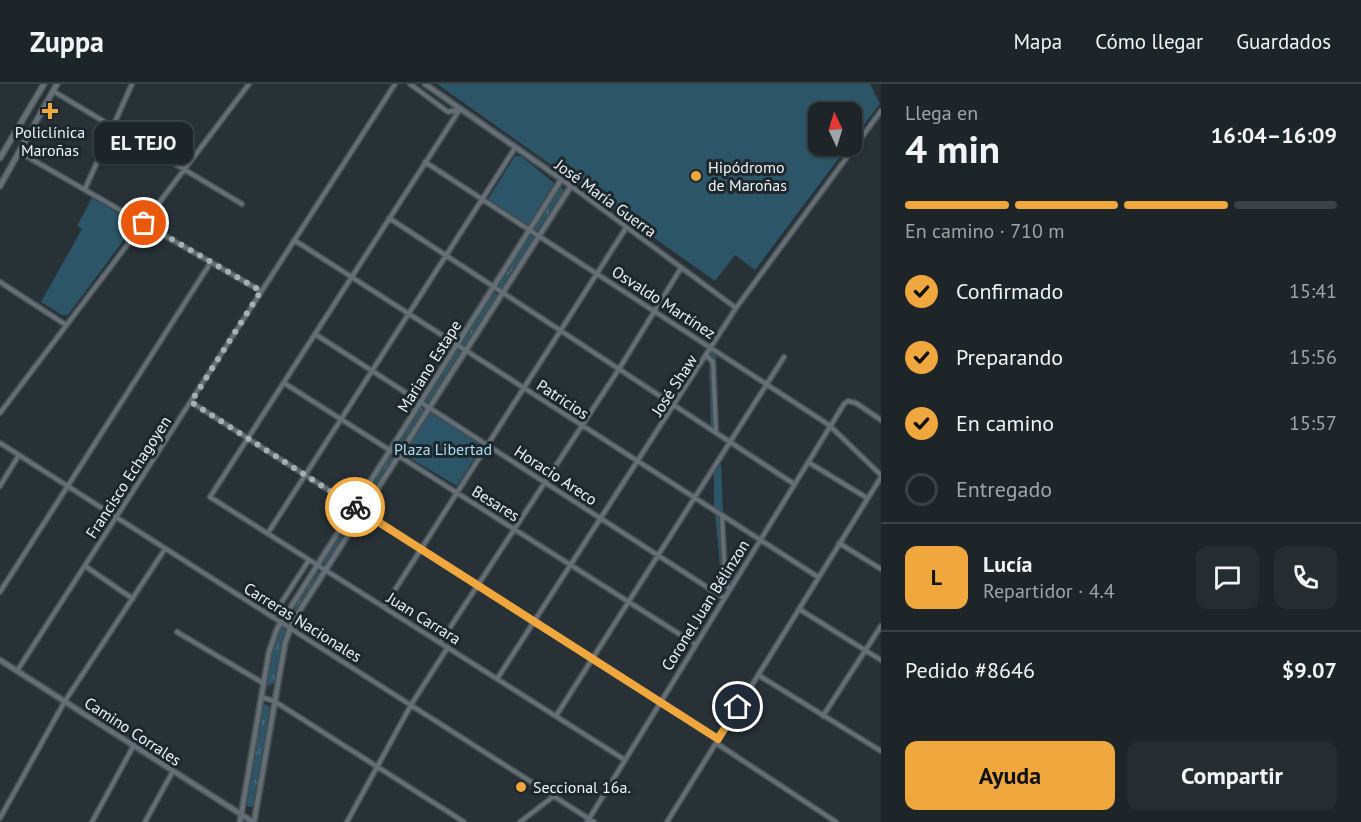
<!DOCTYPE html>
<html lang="es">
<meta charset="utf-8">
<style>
:root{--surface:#1d2528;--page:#252d30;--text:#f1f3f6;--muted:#a0a5a8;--line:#3b4245;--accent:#efa73e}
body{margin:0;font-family:"PT Sans",sans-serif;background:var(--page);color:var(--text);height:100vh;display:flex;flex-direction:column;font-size:22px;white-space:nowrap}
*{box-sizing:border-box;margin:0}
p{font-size:20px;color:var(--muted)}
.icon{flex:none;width:33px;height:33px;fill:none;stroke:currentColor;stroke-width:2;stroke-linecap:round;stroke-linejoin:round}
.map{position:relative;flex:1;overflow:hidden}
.side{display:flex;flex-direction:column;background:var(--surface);width:480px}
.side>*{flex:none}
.needle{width:39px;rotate:356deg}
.fabs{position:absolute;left:808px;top:18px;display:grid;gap:12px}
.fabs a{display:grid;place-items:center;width:54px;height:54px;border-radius:12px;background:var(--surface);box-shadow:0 2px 4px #0004,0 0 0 2px var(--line);font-size:30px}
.pin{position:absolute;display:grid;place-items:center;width:51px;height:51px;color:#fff;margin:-26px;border:3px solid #fff;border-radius:50%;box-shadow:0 2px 6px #0007}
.courier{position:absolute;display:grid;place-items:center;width:60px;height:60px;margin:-30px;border:4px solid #efa73e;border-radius:50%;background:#fff;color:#222;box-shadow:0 2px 8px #0007}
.bubble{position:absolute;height:42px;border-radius:12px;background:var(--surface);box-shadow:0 2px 4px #0004,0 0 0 2px var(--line);font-size:20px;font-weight:700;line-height:42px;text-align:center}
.summary em{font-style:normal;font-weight:700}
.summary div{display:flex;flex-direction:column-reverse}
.summary{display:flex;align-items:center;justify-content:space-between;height:102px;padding:0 24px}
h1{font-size:39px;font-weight:700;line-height:45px}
.bar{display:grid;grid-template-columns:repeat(4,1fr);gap:9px 6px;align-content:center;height:72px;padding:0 24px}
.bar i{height:8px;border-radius:4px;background:var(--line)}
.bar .current{background:var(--accent)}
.bar p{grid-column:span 4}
.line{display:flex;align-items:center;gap:15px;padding:0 24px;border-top:2px solid var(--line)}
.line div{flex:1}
.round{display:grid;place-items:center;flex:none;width:63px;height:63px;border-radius:12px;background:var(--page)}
ol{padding:0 24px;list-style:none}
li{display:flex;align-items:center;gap:18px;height:66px}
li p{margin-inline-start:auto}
li .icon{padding:6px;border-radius:50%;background:var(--accent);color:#111;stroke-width:4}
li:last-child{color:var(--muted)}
li i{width:33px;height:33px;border:3px solid var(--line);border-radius:50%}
.primary-button{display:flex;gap:12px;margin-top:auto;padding:12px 24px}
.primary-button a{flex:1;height:69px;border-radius:12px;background:var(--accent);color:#111;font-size:24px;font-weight:700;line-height:69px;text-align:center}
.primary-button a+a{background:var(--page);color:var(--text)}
header{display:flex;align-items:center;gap:36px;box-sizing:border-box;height:84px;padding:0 30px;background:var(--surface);border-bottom:2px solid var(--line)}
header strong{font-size:28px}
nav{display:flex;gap:33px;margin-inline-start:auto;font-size:21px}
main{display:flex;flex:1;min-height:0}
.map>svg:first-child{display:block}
</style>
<header>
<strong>Zuppa</strong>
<nav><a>Mapa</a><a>Cómo llegar</a><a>Guardados</a></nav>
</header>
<main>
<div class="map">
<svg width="881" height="738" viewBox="0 0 881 738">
<defs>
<pattern id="grass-tufts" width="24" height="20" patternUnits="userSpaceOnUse" patternTransform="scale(1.5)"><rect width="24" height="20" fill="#2c5667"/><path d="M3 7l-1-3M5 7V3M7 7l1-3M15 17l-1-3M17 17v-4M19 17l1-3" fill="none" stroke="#4b6f7d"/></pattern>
</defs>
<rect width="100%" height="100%" fill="#273136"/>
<path fill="url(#grass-tufts)" d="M560,103L564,106L538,146H535V142Z
M530,150L534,153L502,203L499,204L498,200Z
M493,208L498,211L466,261L463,262L462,258Z
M457,265L462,268L429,318H427L425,316Z
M711,268H716L719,347L711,344L709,278L706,276Z
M420,323L425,326L399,365H396L395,363Z
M389,371L394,374L363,423H360L359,420Z
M720,379L721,381L723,428L714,424V388Z
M715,429L725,436L728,481L738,488L723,508L718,506L721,493Z
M352,430L357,433L327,480H324L323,477Z
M317,485L320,489L290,536L287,537L285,534Z
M284,543L286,547L274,599L268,602C261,588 274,559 280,545Z
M266,620L270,624L253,722L249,723L246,720L262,622Z"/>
<path fill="#2c5667" d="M437,0H870L880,20L852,56V28H819V62H848L755,186L735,171L715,197Z
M515,72H521L554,99L528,142L488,115Z
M92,114L131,137L132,145L68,231H62L41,218L82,145L77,142Z
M431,328L482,362L457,402L403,370Z"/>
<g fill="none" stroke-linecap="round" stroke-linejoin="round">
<defs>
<path id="minor" d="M410,0L448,28L459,25
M53,7L242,120
M460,25L210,413L625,676
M19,68L261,207
M425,78L829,341L881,391
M571,102L736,224
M85,105L132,0
M389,134L794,400
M294,156L818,493
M0,198L66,241
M315,250L724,514
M707,272L713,278L716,349
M284,299L695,560
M191,318L718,655
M0,329L249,0
M0,359L594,738
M808,378L867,414
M0,402L19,371
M722,433L725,496L729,505
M268,449L515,64
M839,459L881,485
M85,482L133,515
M0,508L211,178
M384,523L626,144
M799,525L881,576
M272,533L309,476
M177,548L263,599
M440,559L619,285L681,184
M17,587L395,0
M758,591L881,667
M497,595L736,224L881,27
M261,613L274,617L464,738
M556,632L784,273
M823,632L881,542
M716,659L836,738
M0,734L65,617L165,465
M92,738L134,661
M145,738L173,687
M347,738L411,621L448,563
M520,738L554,712
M587,738L844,320L848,317L856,319L881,336
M667,738L881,393"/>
<path id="tertiary" d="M0,576L253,738
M240,738L269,568L277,545L561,96
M254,738L285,559L293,537L571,102L425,0"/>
<path id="secondary" d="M0,74L44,0
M0,102L57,0"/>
</defs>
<use href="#minor" stroke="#454d51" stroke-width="7"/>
<use href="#tertiary" stroke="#454d51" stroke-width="8"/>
<use href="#secondary" stroke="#454d51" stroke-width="8"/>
<use href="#minor" stroke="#646f75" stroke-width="4"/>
<use href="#tertiary" stroke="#646f75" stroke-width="4.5"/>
<use href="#secondary" stroke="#646f75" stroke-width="5"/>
</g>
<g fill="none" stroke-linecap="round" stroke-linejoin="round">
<path stroke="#a7afb3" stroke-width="6" stroke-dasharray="0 10.8" d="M144,139L261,207L191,318L355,423"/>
<path stroke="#efa73e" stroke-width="8" d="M355,423L718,655L738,623"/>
</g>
<g fill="#efa73e" stroke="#1d272c" stroke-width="2">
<path d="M47 18h6v6h6v6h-6v6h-6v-6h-6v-6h6z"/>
<circle cx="696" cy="92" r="6"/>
<circle cx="521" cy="703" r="6"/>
</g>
<g text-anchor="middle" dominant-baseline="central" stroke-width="6" stroke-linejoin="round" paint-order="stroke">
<g font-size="16" fill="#ecf3f6" stroke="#1d272c" text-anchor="start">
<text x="50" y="48" text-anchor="middle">Policlínica<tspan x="50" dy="18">Maroñas</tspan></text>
<text x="708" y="83">Hipódromo<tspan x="708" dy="18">de Maroñas</tspan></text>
<text x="533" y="703">Seccional 16a.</text>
</g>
<g font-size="16" fill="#ecf3f6" stroke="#1d272c">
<text transform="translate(606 114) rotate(36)">José María Guerra</text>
<text transform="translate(664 218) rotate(33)">Osvaldo Martínez</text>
<text transform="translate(429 282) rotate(-58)">Mariano Estape</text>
<text transform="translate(674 301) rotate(-57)">José Shaw</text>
<text transform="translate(563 315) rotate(33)">Patricios</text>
<text transform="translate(556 391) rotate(33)">Horacio Areco</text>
<text transform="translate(128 393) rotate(-57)">Francisco Echagoyen</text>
<text transform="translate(496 419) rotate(32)">Besares</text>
<text transform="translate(705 521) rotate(-58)">Coronel Juan Bélinzon</text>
<text transform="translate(424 534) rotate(32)">Juan Carrara</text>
<text transform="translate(303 538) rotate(32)">Carreras Nacionales</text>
<text transform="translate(133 647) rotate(33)">Camino Corrales</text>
</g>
<g font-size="16" fill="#aadef6" stroke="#1d272c">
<text x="443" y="365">Plaza Libertad</text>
</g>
</g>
</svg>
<div class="fabs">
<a><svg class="needle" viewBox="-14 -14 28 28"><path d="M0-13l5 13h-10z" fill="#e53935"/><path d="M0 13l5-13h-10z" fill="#a0a5a8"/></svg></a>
</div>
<div class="pin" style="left:144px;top:139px;background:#ea580c"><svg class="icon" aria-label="bag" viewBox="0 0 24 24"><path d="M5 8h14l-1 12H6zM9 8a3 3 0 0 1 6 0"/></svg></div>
<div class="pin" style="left:738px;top:623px;background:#1f2937"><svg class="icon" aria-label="home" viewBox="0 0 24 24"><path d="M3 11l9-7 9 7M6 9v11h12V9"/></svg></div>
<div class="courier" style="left:355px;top:423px"><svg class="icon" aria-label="bike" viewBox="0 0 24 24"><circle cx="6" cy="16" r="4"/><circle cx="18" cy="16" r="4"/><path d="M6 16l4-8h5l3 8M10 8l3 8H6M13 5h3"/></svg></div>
<div class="bubble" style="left:94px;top:38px;width:99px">EL TEJO</div>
</div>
<section class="side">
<div class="summary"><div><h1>4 min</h1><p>Llega en</p></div><em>16:04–16:09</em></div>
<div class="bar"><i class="current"></i><i class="current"></i><i class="current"></i><i></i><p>En camino · 710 m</p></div>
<ol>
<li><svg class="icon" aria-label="check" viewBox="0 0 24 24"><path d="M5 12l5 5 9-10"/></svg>Confirmado<p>15:41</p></li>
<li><svg class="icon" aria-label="check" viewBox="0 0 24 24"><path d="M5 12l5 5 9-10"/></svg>Preparando<p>15:56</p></li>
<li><svg class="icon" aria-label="check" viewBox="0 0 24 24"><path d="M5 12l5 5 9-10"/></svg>En camino<p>15:57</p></li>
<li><i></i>Entregado</li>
</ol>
<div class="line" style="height:108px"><b class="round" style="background:var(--accent);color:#111">L</b><div><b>Lucía</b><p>Repartidor · 4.4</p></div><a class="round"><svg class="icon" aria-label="chat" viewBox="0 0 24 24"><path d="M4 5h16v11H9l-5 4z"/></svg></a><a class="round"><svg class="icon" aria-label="phone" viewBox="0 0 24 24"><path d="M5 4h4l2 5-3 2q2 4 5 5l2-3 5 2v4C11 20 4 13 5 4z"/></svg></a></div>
<div class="line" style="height:78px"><div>Pedido #8646</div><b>$9.07</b></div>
<div class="primary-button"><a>Ayuda</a><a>Compartir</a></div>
</section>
</main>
